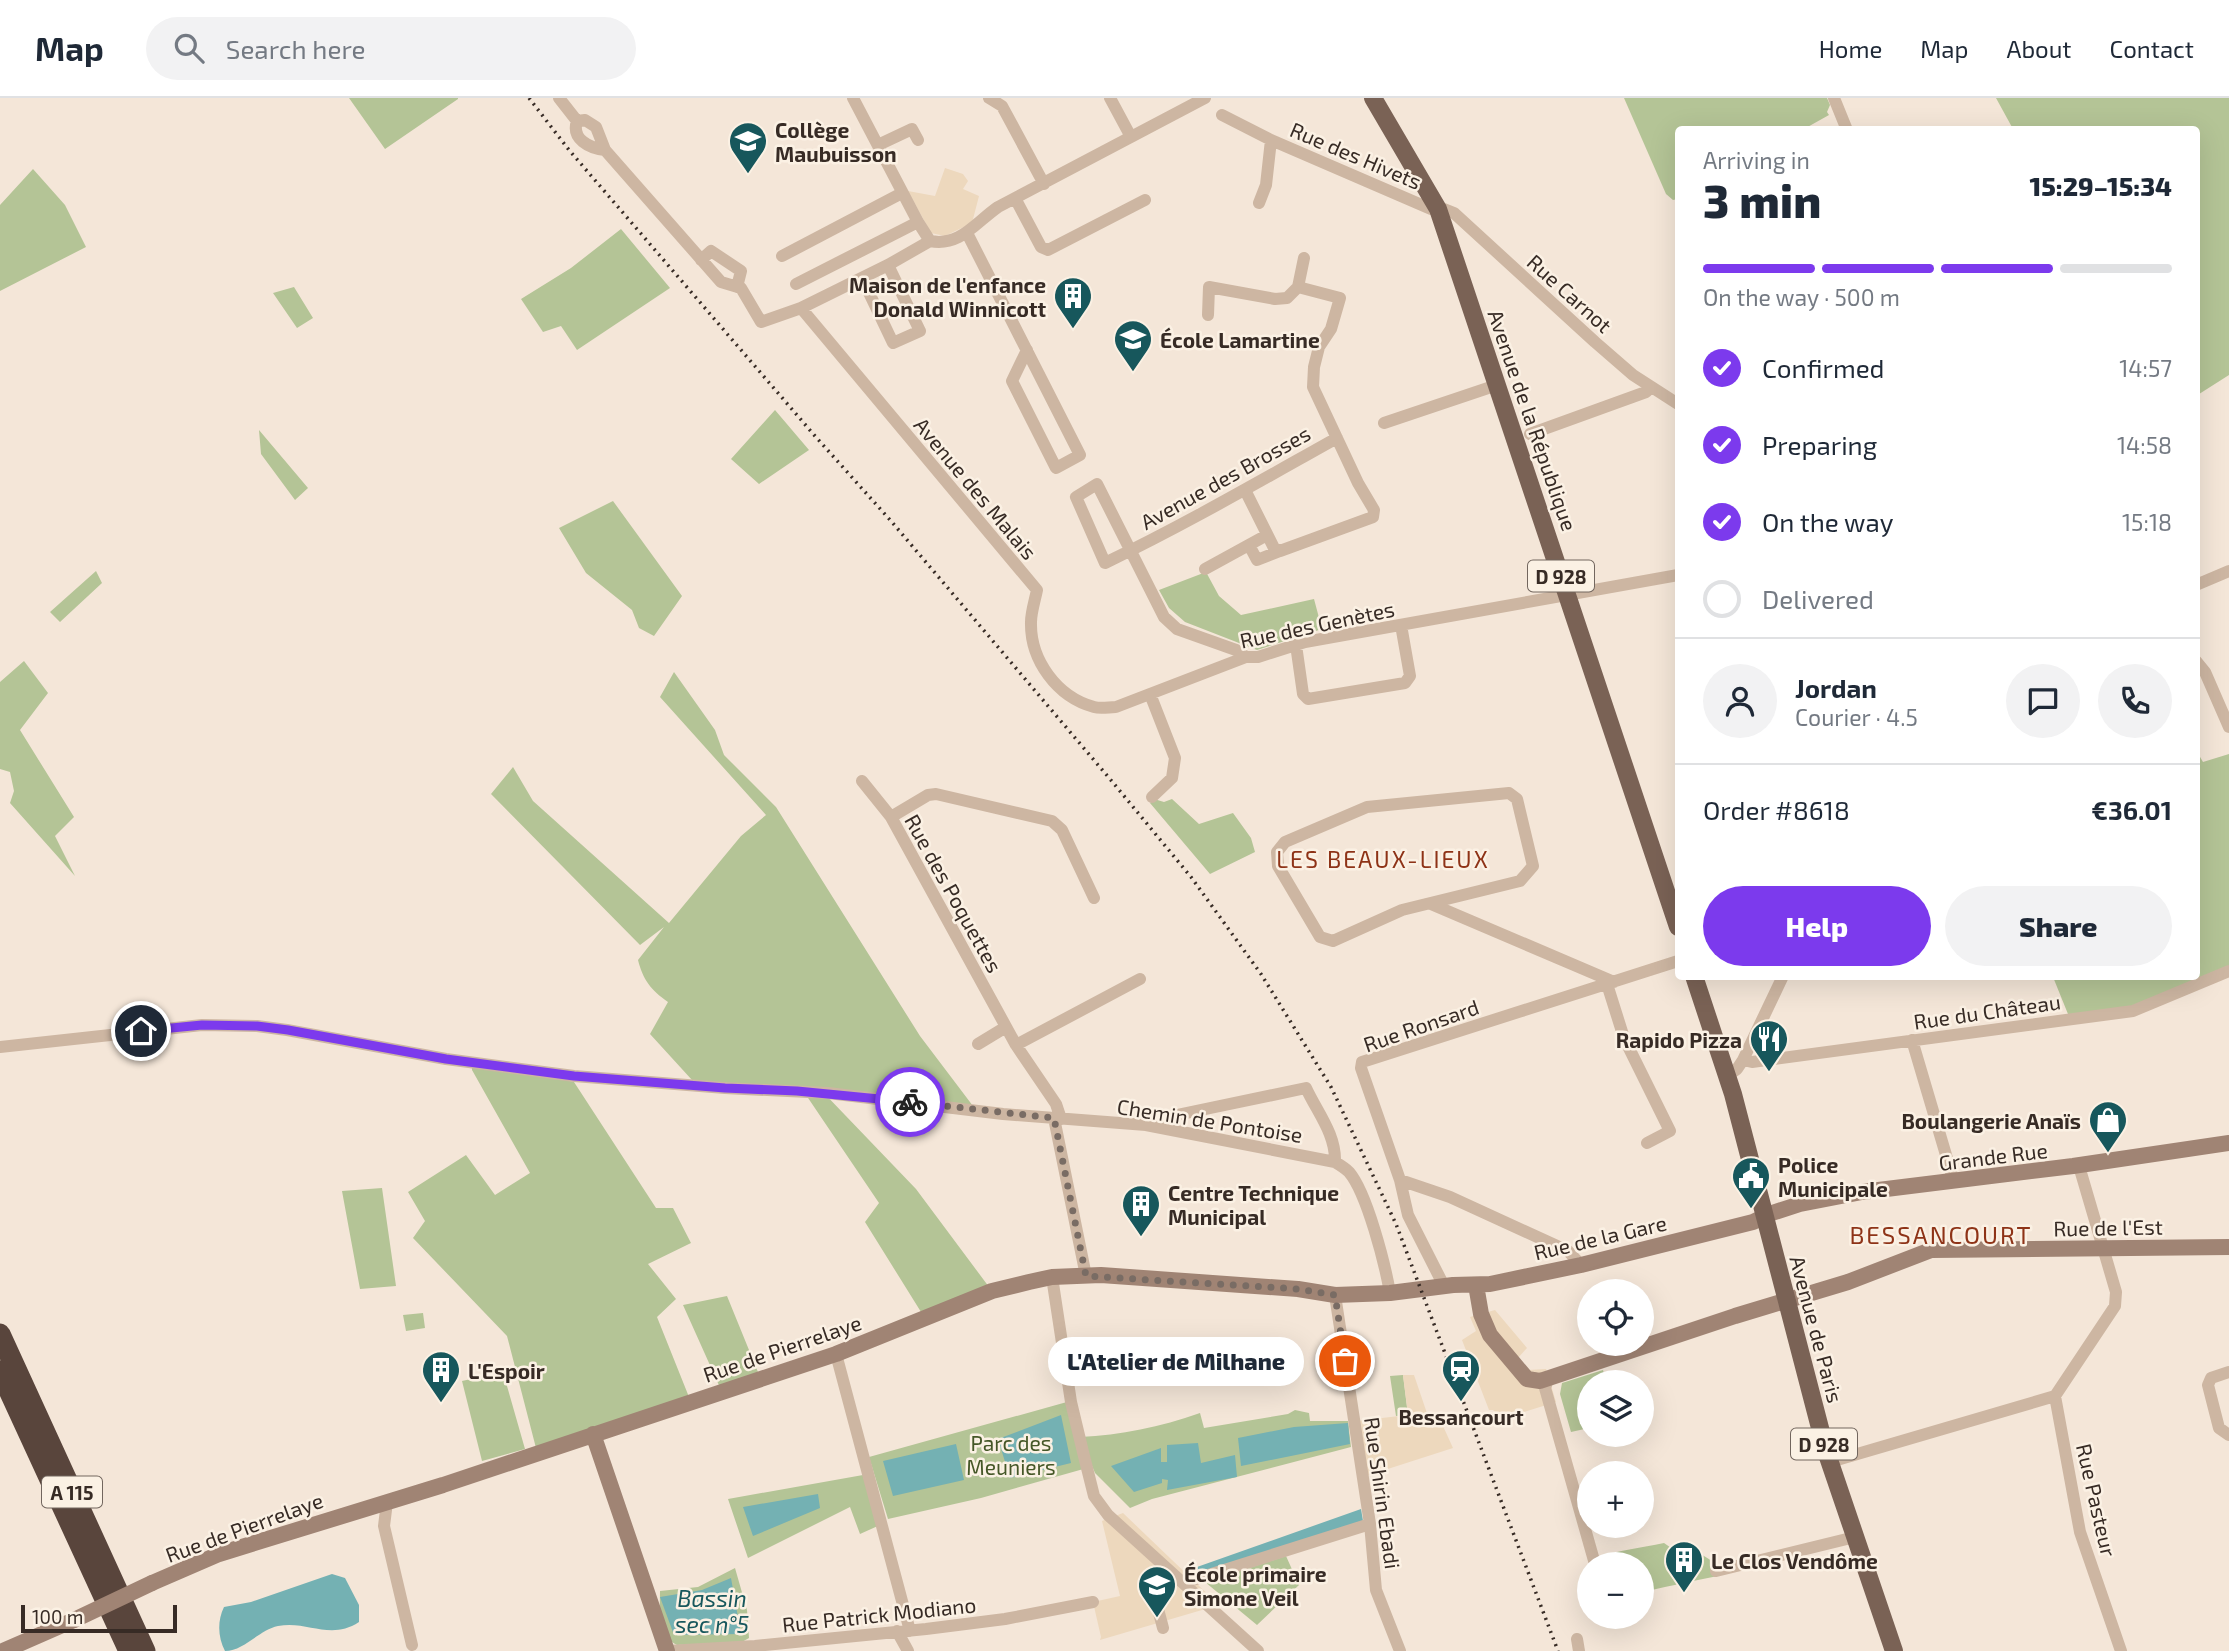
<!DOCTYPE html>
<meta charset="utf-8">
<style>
:root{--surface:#fff;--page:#f2f2f3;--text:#1f2937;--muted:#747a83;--line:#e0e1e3;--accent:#7c3aed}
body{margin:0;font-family:"Exo 2",sans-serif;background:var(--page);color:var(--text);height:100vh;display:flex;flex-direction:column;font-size:26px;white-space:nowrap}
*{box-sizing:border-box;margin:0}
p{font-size:23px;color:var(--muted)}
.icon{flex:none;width:38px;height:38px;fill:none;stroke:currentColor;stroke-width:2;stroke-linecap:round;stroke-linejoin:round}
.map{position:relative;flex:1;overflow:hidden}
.side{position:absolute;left:1675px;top:28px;width:525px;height:854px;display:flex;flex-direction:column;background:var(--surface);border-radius:7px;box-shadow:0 7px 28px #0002}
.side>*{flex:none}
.fabs{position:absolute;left:1577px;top:1181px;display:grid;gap:14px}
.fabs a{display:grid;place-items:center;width:77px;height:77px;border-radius:50%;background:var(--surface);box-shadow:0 7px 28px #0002;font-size:35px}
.scale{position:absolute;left:21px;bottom:18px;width:156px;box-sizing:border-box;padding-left:7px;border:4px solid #372b25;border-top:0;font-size:19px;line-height:24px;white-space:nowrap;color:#372b25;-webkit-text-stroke:5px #fbf1e4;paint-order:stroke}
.pin{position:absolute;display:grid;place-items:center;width:60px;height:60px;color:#fff;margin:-30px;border:4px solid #fff;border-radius:50%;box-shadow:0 2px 7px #0007}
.courier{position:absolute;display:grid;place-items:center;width:70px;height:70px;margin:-35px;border:5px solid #7c3aed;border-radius:50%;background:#fff;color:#222;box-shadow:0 2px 9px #0007}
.bubble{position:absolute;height:49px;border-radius:24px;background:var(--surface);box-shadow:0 7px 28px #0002;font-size:23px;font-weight:800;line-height:49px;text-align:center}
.headline em{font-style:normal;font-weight:800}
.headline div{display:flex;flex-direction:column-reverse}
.headline{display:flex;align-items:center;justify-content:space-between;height:119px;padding:0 28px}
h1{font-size:46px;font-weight:800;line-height:52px}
.bar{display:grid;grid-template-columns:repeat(4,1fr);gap:10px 7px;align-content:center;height:84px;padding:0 28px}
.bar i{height:9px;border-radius:5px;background:var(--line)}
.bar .current{background:var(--accent)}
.bar p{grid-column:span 4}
.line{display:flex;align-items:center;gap:18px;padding:0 28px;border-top:2px solid var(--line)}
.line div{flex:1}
.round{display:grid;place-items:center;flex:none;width:74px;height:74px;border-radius:37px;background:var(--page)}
ol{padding:0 28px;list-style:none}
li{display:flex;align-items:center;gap:21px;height:77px}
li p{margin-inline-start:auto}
li .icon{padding:7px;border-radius:50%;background:var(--accent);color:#fff;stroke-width:4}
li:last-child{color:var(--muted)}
li i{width:38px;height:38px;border:4px solid var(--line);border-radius:50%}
.primary-button{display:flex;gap:14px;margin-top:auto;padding:14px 28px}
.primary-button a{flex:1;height:80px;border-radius:42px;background:var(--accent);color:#fff;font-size:28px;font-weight:800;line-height:80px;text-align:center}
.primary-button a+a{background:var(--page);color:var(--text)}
header{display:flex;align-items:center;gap:42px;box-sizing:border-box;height:98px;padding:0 35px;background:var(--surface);border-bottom:2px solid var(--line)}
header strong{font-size:33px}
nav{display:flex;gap:38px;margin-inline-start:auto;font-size:24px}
.search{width:490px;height:63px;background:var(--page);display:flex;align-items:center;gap:18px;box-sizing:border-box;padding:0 24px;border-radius:38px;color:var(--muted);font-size:26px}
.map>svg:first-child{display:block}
</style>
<header>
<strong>Map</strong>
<div class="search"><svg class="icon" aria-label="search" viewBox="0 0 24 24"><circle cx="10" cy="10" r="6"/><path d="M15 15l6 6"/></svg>Search here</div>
<nav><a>Home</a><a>Map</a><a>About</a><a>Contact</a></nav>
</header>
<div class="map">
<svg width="2229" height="1553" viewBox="0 0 2229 1553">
<rect width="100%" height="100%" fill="#f4e6d8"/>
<path fill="#b4c496" d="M349,0H458V1L385,51Z
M1624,0H1827L1830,7L1827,14L1829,17L1804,31L1678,32V101L1673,102L1666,96Z
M1996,0H2229V277L2196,298V32L2013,31Z
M33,71L65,107L86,149L0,193V107Z
M621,131L670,190L577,252L561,228L543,234L521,201L571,170Z
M294,189L313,220L297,230L273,195Z
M775,312L809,352L759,386L731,361Z
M259,332L308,390L295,402L261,356Z
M613,403L682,498L654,538L639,530L632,512L586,475L559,430Z
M96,473L102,485L60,524L50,514Z
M1206,474L1219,498L1241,517L1314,501L1322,531L1257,552L1185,524L1169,510L1159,492Z
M24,563L48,595L20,632L74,719L55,738L75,778L10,705L14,693L10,674L0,671V584Z
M674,574L715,632L724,657L776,709L920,938L976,1012L821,992L916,1091L992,1193L926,1222L865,1124L879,1105L802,991L692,982L650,936L668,904C651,892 643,882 638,862L664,829L640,847L491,696L513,669L533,703L669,825L741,738L766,717L660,599Z
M2196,652L2203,664L2229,656V873L2133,913L2070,921L2053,879L2196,878Z
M1154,701L1164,704L1172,701L1199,726L1233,715L1251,740L1255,754L1210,776L1150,705Z
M472,961L574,984L656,1110H673L691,1145L648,1166L676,1201L657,1219L691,1304L536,1350L507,1238L413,1140L425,1123L408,1094L466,1057L495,1097L530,1075L472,972Z
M382,1090L396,1188L360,1191L342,1093Z
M727,1198L760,1279L722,1294L683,1207Z
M423,1215L425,1230L406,1233L403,1217Z
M1603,1272L1606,1284H1589V1330L1571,1334L1560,1296L1562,1285Z
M503,1274L525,1351L482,1363L462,1283Z
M1403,1277L1408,1317L1396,1318L1390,1278Z
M1074,1302L1080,1339C1121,1337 1160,1329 1200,1315L1204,1330L1288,1316L1295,1312L1309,1315L1310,1323H1348L1351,1349L1152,1401L1130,1410L1095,1375L1082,1344L1087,1370L981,1400L888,1421L869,1359Z
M863,1377L880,1427L860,1436L850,1409L748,1460L728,1401Z
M1664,1445L1683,1458L1696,1453L1712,1463L1718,1478C1694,1483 1673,1487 1648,1493L1647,1491L1642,1492V1466H1600L1599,1459C1620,1452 1641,1450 1664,1445Z
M1286,1458L1299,1487L1257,1527L1205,1484Z
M735,1470L747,1512L749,1540L742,1544L677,1547C657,1538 660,1511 660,1493L698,1489Z"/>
<path fill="#edd8bd" d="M945,70L963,76L968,83L963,91L979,98L972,125L945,138L931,135L908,93L935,98Z
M1495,1212L1527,1250L1518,1260L1528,1272L1546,1271L1556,1304L1502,1321L1493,1312H1489L1462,1242L1476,1233L1470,1219Z
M1403,1277H1414L1432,1330L1443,1328L1453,1350L1366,1378L1356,1323L1408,1317Z
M1123,1415L1219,1507L1100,1542L1101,1539L1093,1504L1120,1498L1102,1423Z"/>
<path fill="#74b1b3" d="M1061,1317L1071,1365L1010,1380L998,1341Z
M1348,1325L1350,1346L1241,1368L1238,1340L1294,1329Z
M1198,1345L1201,1365L1235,1357L1237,1379L1167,1392L1168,1382L1162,1381V1385L1134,1394L1111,1368L1161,1350V1364H1167V1347Z
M956,1346L964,1382L893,1398L883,1363Z
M818,1396L820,1410L753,1438L743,1409Z
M1361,1411L1363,1423L1198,1476L1197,1469Z
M332,1476L345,1480L359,1507V1524C330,1543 307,1522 278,1528C259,1532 244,1553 225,1553C218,1540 217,1523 224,1509L251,1504Z
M731,1480L741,1536L674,1537L660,1499L702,1492Z"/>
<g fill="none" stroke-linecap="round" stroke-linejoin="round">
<path stroke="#cdb6a2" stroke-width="12" d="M559,0L577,23C571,41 589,50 605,52L721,184L741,190L761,224L801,210L888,167L930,143C960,149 975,125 998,109L1205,0
M853,0L918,124L930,143
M989,0L1002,8L1044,86
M1110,0L1131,39
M1834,0L1847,32
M1222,17L1271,42L1431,111H1444L1454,115L1595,244L1633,277L1678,306
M577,23L585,22L596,29L605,52
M878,47L912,31L918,42
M1015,100L1041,149L1048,152L1145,102
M1259,105L1266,87L1271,42
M967,135L1080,357L1056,370L1012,283L1027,252
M782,158L902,95
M701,162L711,153L741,173L737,189
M862,180L893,245L920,233L888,167
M796,186L918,124
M801,210L1037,492C1035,502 1031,514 1031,524C1030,562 1057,599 1094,609C1101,611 1109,609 1116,609L1246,559H1258L1305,544L1678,477
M1208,217L1209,189L1275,201L1287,200L1298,189
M1384,325L1497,287
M1530,336L1646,294L1651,289
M1245,392L1274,450L1280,453L1373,419L1374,412L1358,385L1313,289L1314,269L1319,249L1331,231L1340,200L1298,189L1304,160
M1249,447L1257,462L1280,453
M1205,471L1267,437
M2196,487L2229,473
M1296,547L1303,596L1308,601L1405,585L1410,578L1401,527
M1246,559L1236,552L1177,531L1164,519L1097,386L1076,399L1105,465C1184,427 1260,383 1337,340
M2196,563L2205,574L2229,629
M1150,596L1175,660L1172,680L1152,699
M862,683L891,719L1016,947L1056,1006L1061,1021
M1509,695L1517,701L1533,768L1520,783L1402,812L1333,843L1320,839L1278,768L1277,754L1285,744L1367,709Z
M891,719L928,697L936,696L1052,723L1062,732L1094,800
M1431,806L1614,884
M1607,886L1624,940L1670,1033L1647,1045
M1912,942L1954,1084
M978,946L1006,929
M1016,947L1140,881
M0,949L202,927L257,928L287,932L446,961L574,978L725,990L828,995L1003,1016L1146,1027L1335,1064C1340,1067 1345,1070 1349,1074C1367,1095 1385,1166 1390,1195
M1743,962L1752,964L2133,913L2229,873
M1727,978L1737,971L1743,962L1783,878
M1054,1020L1086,1178
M1146,1027L1172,1018L1306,990C1317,1014 1336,1036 1335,1064
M1400,1082L1450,1099L1568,1153L1581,1167
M1052,1179L1071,1304L1083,1354L1094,1398L1108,1417L1258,1553
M1444,1188L1408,1117L1400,1082L1361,970L1362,964L1678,863
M1335,1197L1370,1426L1376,1492L1400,1553
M836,1256L910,1533
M2229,1274L2211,1280L2208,1287L2219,1330L2229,1337
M1548,1281L1545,1290L1595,1466
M2055,1298L2080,1434L2121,1553
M1830,1364L2055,1298L2115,1208L2116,1194L2079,1068
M387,1404L384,1428L412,1547
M1716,1473L1855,1439
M1183,1485L1370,1426
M1153,1492L1163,1530
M1586,1504H1589
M897,1533L908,1553
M1577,1541L1579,1553
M667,1553L755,1548L926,1531L1005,1521L1093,1504"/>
<path stroke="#a08474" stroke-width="16" d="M1476,1187L1481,1216L1490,1237L1527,1281L1540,1283L1735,1218L1848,1184L1931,1152L2229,1149
M593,1336L667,1553
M152,1485L219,1456L443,1387L836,1256L992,1193L1029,1184L1052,1179L1101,1177L1298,1191L1335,1197L1390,1195L1453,1187L1490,1186L1581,1167L1753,1124L1772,1115L1800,1106L1862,1094L2073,1068L2229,1045
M3,1553L74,1522"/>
<path stroke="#7a6255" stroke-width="18" d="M1373,0L1438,111L1678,829
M1694,878L1733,996L1826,1353L1894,1553"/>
<path stroke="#59453c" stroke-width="21" d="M0,1236L145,1553
M0,1273L129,1553"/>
<path stroke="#372b25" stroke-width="3.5" stroke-dasharray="2 5" stroke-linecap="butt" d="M529,0L569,52L815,338L891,423L1110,681L1191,779L1261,876L1331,989L1396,1126L1558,1553"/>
<path stroke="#a08474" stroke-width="16" d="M74,1522L152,1485"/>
</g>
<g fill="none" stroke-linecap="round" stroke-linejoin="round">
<path stroke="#796c64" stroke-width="7" stroke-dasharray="0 12.6" d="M910,1004L1054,1020L1086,1178L1298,1191L1335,1197L1345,1263"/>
<path stroke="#7c3aed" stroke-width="9" d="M141,933L202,927L257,928L288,932L446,961L574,978L725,990L797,993L910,1004"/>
</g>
<defs>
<symbol id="school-pin" viewBox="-11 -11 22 30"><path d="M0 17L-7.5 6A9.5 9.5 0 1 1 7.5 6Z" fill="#17575c" stroke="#fbf1e4"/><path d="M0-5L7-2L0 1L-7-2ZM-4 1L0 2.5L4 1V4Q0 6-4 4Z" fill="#fff"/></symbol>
<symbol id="building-pin" viewBox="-11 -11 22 30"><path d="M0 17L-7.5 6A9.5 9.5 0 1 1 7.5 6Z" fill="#17575c" stroke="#fbf1e4"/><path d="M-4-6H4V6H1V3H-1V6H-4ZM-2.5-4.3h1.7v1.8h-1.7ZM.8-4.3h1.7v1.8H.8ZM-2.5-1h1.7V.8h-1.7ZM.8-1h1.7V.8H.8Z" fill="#fff"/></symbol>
<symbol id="restaurant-pin" viewBox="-11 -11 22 30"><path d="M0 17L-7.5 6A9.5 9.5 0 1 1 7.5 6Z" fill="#17575c" stroke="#fbf1e4"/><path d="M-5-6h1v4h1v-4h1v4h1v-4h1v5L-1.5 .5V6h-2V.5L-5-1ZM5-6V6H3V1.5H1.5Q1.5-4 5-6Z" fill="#fff"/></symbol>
<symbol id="shop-pin" viewBox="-11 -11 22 30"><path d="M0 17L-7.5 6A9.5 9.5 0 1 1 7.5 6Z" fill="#17575c" stroke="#fbf1e4"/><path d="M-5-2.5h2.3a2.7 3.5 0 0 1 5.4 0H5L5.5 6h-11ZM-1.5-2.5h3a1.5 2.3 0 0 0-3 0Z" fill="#fff"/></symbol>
<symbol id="civic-pin" viewBox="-11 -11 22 30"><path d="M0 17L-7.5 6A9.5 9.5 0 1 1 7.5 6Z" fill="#17575c" stroke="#fbf1e4"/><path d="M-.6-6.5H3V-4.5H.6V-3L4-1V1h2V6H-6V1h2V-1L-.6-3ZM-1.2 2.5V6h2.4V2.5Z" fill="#fff"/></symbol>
<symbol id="station-pin" viewBox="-11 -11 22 30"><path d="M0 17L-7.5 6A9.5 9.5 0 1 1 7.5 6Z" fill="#17575c" stroke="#fbf1e4"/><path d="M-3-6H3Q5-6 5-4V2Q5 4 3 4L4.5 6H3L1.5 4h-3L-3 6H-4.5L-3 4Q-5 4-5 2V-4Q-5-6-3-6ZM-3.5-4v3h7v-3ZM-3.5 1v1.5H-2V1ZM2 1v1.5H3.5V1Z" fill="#fff"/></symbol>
</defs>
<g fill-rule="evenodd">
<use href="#school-pin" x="726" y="21" width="44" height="60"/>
<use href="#building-pin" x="1051" y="176" width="44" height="60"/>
<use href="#school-pin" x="1111" y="219" width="44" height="60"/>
<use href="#restaurant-pin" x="1747" y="919" width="44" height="60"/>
<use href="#shop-pin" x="2086" y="1000" width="44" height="60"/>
<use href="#civic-pin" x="1729" y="1056" width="44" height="60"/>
<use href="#building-pin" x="1119" y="1084" width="44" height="60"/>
<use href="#station-pin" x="1439" y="1249" width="44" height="60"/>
<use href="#building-pin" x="419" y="1250" width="44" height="60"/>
<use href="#building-pin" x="1662" y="1440" width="44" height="60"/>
<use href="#school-pin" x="1135" y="1465" width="44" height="60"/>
</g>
<g text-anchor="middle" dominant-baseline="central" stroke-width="5" stroke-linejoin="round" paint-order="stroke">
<g fill="#fbf1e4" stroke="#72665e" stroke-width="2">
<rect x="1528" y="462.5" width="66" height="31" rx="5"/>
<rect x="1791" y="1330.5" width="66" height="31" rx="5"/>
<rect x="42" y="1378.5" width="60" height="31" rx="5"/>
</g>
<g font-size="19" font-weight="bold" fill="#372b25">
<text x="1561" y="478">D 928</text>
<text x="1824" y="1346">D 928</text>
<text x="72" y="1394">A 115</text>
</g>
<g font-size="21" font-weight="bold" fill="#372b25" stroke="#fbf1e4" text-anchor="start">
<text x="775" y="31">Collège<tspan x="775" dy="24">Maubuisson</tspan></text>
<text x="1046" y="186" text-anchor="end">Maison de l'enfance<tspan x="1046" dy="24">Donald Winnicott</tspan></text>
<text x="1160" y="241">École Lamartine</text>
<text x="1742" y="941" text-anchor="end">Rapido Pizza</text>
<text x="2081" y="1022" text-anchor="end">Boulangerie Anaïs</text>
<text x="1778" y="1066">Police<tspan x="1778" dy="24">Municipale</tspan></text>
<text x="1168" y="1094">Centre Technique<tspan x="1168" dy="24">Municipal</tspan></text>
<text x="468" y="1272">L'Espoir</text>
<text x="1461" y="1318" text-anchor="middle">Bessancourt</text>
<text x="1711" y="1462">Le Clos Vendôme</text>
<text x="1184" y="1475">École primaire<tspan x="1184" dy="24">Simone Veil</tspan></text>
</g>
<g font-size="21" fill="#372b25" stroke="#fbf1e4">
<text transform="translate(1356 57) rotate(23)">Rue des Hivets</text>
<text transform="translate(1570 195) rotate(42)">Rue Carnot</text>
<text transform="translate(1533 322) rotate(71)">Avenue de la République</text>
<text transform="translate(1225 379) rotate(-29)">Avenue des Brosses</text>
<text transform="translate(976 390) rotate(50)">Avenue des Malais</text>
<text transform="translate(1317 526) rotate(-12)">Rue des Genètes</text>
<text transform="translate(954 795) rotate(61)">Rue des Poquettes</text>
<text transform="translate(1987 913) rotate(-8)">Rue du Château</text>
<text transform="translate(1421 927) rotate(-19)">Rue Ronsard</text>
<text transform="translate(1210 1022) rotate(9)">Chemin de Pontoise</text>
<text transform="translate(1993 1058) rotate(-7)">Grande Rue</text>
<text transform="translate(2108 1129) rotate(-1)">Rue de l'Est</text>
<text transform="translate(1600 1139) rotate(-13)">Rue de la Gare</text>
<text transform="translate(1817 1231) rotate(75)">Avenue de Paris</text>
<text transform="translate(782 1250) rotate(-19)">Rue de Pierrelaye</text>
<text transform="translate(1383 1395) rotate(82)">Rue Shirin Ebadi</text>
<text transform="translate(2097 1402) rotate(77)">Rue Pasteur</text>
<text transform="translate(244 1429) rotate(-20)">Rue de Pierrelaye</text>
<text transform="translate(879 1516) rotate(-6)">Rue Patrick Modiano</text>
</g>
<g font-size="21" fill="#455727" stroke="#fbf1e4">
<text x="1011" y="1344">Parc des<tspan x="1011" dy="24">Meuniers</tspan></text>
</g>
<g font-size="23" letter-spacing="2" fill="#8e3317" stroke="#fbf1e4">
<text x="1383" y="761">LES BEAUX-LIEUX</text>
</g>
<g font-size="23" font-style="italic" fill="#17575c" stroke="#fbf1e4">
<text x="712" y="1500">Bassin<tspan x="712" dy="26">sec n°5</tspan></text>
</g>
<g font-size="24" letter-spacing="2" fill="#8e3317" stroke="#fbf1e4">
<text x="1941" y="1136">BESSANCOURT</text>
</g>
</g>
</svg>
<div class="fabs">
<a><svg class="icon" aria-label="locate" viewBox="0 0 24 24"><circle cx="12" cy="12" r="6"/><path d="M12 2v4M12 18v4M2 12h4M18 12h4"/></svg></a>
<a><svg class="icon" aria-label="layers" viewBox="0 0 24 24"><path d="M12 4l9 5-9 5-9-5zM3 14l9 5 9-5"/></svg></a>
<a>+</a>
<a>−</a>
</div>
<div class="scale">100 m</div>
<div class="pin" style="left:1345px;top:1263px;background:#ea580c"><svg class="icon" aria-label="bag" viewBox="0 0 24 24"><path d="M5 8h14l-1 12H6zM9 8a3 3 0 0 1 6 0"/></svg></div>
<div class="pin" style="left:141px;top:933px;background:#1f2937"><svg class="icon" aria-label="home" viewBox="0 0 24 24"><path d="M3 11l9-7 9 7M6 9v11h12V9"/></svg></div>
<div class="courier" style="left:910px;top:1004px"><svg class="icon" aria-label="bike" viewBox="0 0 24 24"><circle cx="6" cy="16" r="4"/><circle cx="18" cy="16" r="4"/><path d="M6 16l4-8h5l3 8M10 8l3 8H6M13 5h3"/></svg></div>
<div class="bubble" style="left:1048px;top:1239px;width:256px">L'Atelier de Milhane</div>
<section class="side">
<div class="headline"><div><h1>3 min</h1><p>Arriving in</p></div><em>15:29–15:34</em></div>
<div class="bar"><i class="current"></i><i class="current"></i><i class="current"></i><i></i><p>On the way · 500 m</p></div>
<ol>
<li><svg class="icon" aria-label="check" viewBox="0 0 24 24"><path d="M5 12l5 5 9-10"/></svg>Confirmed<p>14:57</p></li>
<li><svg class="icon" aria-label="check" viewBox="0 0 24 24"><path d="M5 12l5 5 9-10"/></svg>Preparing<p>14:58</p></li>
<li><svg class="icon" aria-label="check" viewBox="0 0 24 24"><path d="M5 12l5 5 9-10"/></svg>On the way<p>15:18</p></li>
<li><i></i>Delivered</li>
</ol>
<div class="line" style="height:126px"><a class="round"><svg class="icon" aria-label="person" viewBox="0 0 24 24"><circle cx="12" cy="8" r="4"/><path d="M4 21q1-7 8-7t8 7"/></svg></a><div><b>Jordan</b><p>Courier · 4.5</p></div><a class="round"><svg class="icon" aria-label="chat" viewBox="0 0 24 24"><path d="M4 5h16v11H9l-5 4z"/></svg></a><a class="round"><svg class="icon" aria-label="phone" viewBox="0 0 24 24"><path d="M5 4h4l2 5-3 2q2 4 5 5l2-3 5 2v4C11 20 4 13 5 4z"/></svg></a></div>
<div class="line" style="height:91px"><div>Order #8618</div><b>€36.01</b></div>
<div class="primary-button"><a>Help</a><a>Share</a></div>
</section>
</div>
